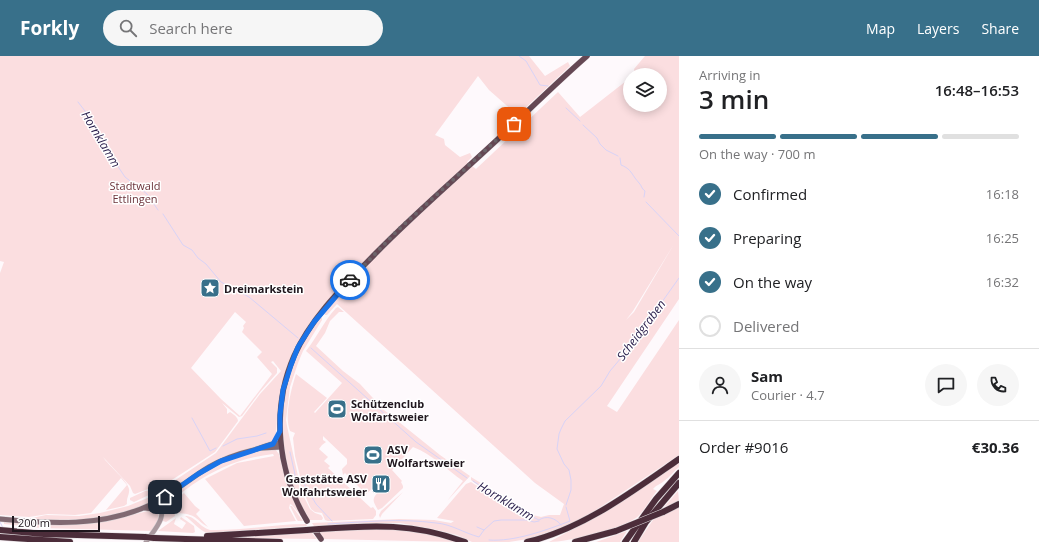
<!DOCTYPE html>
<meta charset="utf-8">
<style>
:root{--surface:#fff;--page:#f6f6f6;--text:#202124;--muted:#757577;--line:#e0e0e0;--accent:#38708a}
body{margin:0;font-family:"Open Sans",sans-serif;background:var(--page);color:var(--text);height:100vh;display:flex;flex-direction:column;font-size:15px;white-space:nowrap}
*{box-sizing:border-box;margin:0}
p{font-size:13px;color:var(--muted)}
.icon{flex:none;width:22px;height:22px;fill:none;stroke:currentColor;stroke-width:2;stroke-linecap:round;stroke-linejoin:round}
.map{position:relative;flex:1;overflow:hidden}
.side{display:flex;flex-direction:column;background:var(--surface);width:360px}
.side>*{flex:none}
.controls{position:absolute;left:623px;top:12px;display:grid;gap:8px}
.controls a{display:grid;place-items:center;width:44px;height:44px;border-radius:50%;background:var(--surface);box-shadow:0 2px 10px #0003;font-size:20px}
.scale{position:absolute;left:12px;bottom:10px;width:88px;box-sizing:border-box;padding-left:4px;border:2px solid #1f161d;border-top:0;font-size:11px;line-height:14px;white-space:nowrap;color:#1f161d;-webkit-text-stroke:3px #fff;paint-order:stroke}
.pin{position:absolute;display:grid;place-items:center;width:34px;height:34px;color:#fff;margin:-17px;border-radius:8px;box-shadow:0 2px 6px #0006}
.courier{position:absolute;display:grid;place-items:center;width:40px;height:40px;margin:-20px;border:3px solid #1a73e8;border-radius:50%;background:#fff;color:#222;box-shadow:0 1px 5px #0007}
.headline em{font-style:normal;font-weight:600}
.headline div{display:flex;flex-direction:column-reverse}
.headline{display:flex;align-items:center;justify-content:space-between;height:68px;padding:0 20px}
h1{font-size:26px;font-weight:600;line-height:30px}
.bar{display:grid;grid-template-columns:repeat(4,1fr);gap:6px 4px;align-content:center;height:48px;padding:0 20px}
.bar i{height:5px;border-radius:3px;background:var(--line)}
.bar .current{background:var(--accent)}
.bar p{grid-column:span 4}
.line{display:flex;align-items:center;gap:10px;padding:0 20px;border-top:1px solid var(--line)}
.line div{flex:1}
.round{display:grid;place-items:center;flex:none;width:42px;height:42px;border-radius:21px;background:var(--page)}
ol{padding:0 20px;list-style:none}
li{display:flex;align-items:center;gap:12px;height:44px}
li p{margin-inline-start:auto}
li .icon{padding:4px;border-radius:50%;background:var(--accent);color:#fff;stroke-width:4}
li:last-child{color:var(--muted)}
li i{width:22px;height:22px;border:2px solid var(--line);border-radius:50%}
header{display:flex;align-items:center;gap:24px;box-sizing:border-box;height:56px;padding:0 20px;background:var(--accent);color:#fff}
header strong{font-size:19px}
nav{display:flex;gap:22px;margin-inline-start:auto;font-size:14px}
.search{width:280px;height:36px;background:var(--page);display:flex;align-items:center;gap:10px;box-sizing:border-box;padding:0 14px;border-radius:22px;color:var(--muted);font-size:15px}
main{display:flex;flex:1;min-height:0}
.map>svg:first-child{display:block}
</style>
<header>
<strong>Forkly</strong>
<div class="search"><svg class="icon" aria-label="search" viewBox="0 0 24 24"><circle cx="10" cy="10" r="6"/><path d="M15 15l6 6"/></svg>Search here</div>
<nav><a>Map</a><a>Layers</a><a>Share</a></nav>
</header>
<main>
<div class="map">
<svg width="679" height="486" viewBox="0 0 679 486">
<rect width="100%" height="100%" fill="#fef9fc"/>
<path fill="#fbdee0" fill-rule="evenodd" d="M0,0H529L545,20L568,6L570,10L521,56L518,53L513,55L489,34L478,20L435,79L444,83L445,89L460,101L470,97L472,101L467,106L476,113L558,36L580,61L630,22V49H660V19H634L635,18L634,13L645,0H679V243L607,350L617,356L679,264V399L590,458L569,469L528,483L509,486H472L457,479L433,473L400,467H376L314,470L312,467L399,463L434,464L451,467L454,465L437,462L466,428L471,426L488,437L471,424V421L533,459L541,461L549,459H560L564,448L535,427L337,248L327,259H325L324,257L298,288L277,362L276,378L274,383L271,386L244,394L160,441L151,438L134,446L130,444V442L145,435L162,433L216,397L260,338L281,315L273,305L271,306L277,312V317L260,336L242,360L239,361L222,347L227,353V358L230,356C233,358 238,361 238,365L215,396L161,431L148,433L135,438L133,437L130,430L103,401C109,410 128,425 129,433C130,438 126,442 127,448L124,450L106,454L127,429L121,422L91,457L75,459L48,458L29,461L0,459V217L4,206L0,205ZM674,188L634,256L626,264L633,255ZM235,256L246,266L243,270L244,272L242,276L262,296L257,301L272,318L240,360L221,343L191,312Z
M338,251L344,256H339L330,265L325,277L316,290L343,315L360,328L384,354L440,399L470,420L447,445L463,425C447,414 432,398 413,391L392,414L402,425L401,426L403,430V432L382,452L378,454C372,444 372,443 379,435L374,431L366,438L364,439V436L345,417L343,419L342,413L347,408V403L323,380V384L326,386L322,389L319,393L328,401L324,405L330,410L328,412L371,452L373,451L376,455V459L373,463L328,465L325,464L322,457L315,456L311,453L300,428V420L295,400L293,382L295,377L290,375C284,360 291,334 296,318L327,342L314,356L315,357L342,327L306,295C317,281 324,265 336,252Z
M321,261L322,262V264L303,295L298,307L290,331L286,364L287,370L298,420L299,431L310,453L315,457L321,459L323,462L322,464H309C277,408 272,341 304,283C309,276 315,268 321,261Z
M275,393L279,398L287,428L300,455L299,457L304,464L292,449L290,448L289,452L296,465L244,470L205,423L237,407L274,400L273,398C241,402 219,411 192,429C184,435 177,439 172,448L175,460L166,466L163,465V446C168,440 176,435 183,431C210,411 240,395 275,393Z
M679,406V411C674,415 670,421 664,425C661,428 656,429 653,433L657,435C651,442 643,457 636,462C620,473 569,486 549,486L599,459Z
M678,435L679,445L664,451Z
M403,436L382,458L380,462L379,459L381,455Z
M184,437L195,450L200,454L196,458L208,471C194,463 199,459 179,457L174,452L176,444Z
M150,441H153V445C112,466 72,465 27,463L46,459L79,460L100,457L128,450Z
M290,450H292L303,465H298L297,464Z
M679,451V486H638L653,464Z
M152,454L157,455C161,463 156,469 152,475L41,472L4,468V466L89,468L111,464Z
M185,460C196,460 199,471 210,474C242,475 274,468 306,468L307,470L207,477C200,475 191,464 185,460Z
M181,461L194,470L195,476L193,477L158,475L176,462L174,468L182,473L186,467L180,463Z
M377,472L430,477L457,486L324,483L319,476Z
M627,475L620,486H596Z
M309,476L312,477L317,483L243,482L244,481Z"/>
<g fill="none" stroke-linecap="round" stroke-linejoin="round">
<path stroke="#d8d3f7" stroke-width="1" d="M519,0L526,5L540,29L548,30
M78,46L92,64L106,95L115,106L125,121L147,138L158,154
M566,52L580,65
M583,69L597,82L600,88L606,94L618,100
M620,102L621,109C629,112 631,116 635,122C636,124 638,125 639,127C642,130 641,132 645,135L644,141
M646,146L679,180
M163,158L183,189L192,194L198,202L206,208L221,226L249,241L298,282
M311,292L416,386L467,422
M192,362L210,395L216,392
M223,390L237,383L257,380L266,377
M290,396L296,423
M473,425L515,452L539,464C546,459 556,462 561,469
M303,426L316,448L332,465
M566,449L571,434V424L569,414L564,408L557,393L559,378L561,373L565,365L601,330L610,315L621,302L632,282L647,267L679,222
M0,466L3,472
M328,468C364,466 400,462 436,467C451,468 464,477 479,481L484,474
M477,471L484,474L494,465L501,464H527L534,466L539,465
M489,484C514,486 547,474 570,465L566,451"/>
<defs>
<path id="tertiary" d="M146,486C154,474 170,459 157,445"/>
<path id="secondary" d="M262,392L281,391
M146,452L158,454
M0,463C50,468 103,471 150,449C171,439 189,423 209,411C224,402 240,397 257,393C265,390 272,387 280,387"/>
<path id="primary" d="M307,465C277,415 271,353 294,300C312,260 345,229 375,198C419,153 468,112 514,68C538,45 562,22 587,0
M316,476L321,483"/>
<path id="motorway" d="M663,456L679,448
M319,473C373,469 414,467 465,486
M0,474L44,478L145,481
M207,480L307,474
M0,481L70,486
M154,482L280,486
M527,486C583,473 633,435 679,403
M575,486L616,475
M625,486L656,443L679,417
M634,486L646,466L679,427"/>
</defs>
<use href="#tertiary" stroke="#dad5d8" stroke-width="5.5"/>
<use href="#secondary" stroke="#dad5d8" stroke-width="6"/>
<use href="#primary" stroke="#dad5d8" stroke-width="6"/>
<use href="#motorway" stroke="#dad5d8" stroke-width="7"/>
<use href="#tertiary" stroke="#a9989e" stroke-width="4.5"/>
<use href="#secondary" stroke="#816972" stroke-width="5"/>
<use href="#primary" stroke="#654854" stroke-width="5.5"/>
<use href="#motorway" stroke="#4c2d3a" stroke-width="6"/>
<defs>
<path id="motorway-bridge" d="M307,474L319,473
M616,475L663,456
M145,481L154,482"/>
</defs>
<use href="#motorway-bridge" stroke="#dad5d8" stroke-width="7" stroke-linecap="butt"/>
<use href="#motorway-bridge" stroke="#4c2d3a" stroke-width="6"/>
</g>
<g fill="none" stroke-linecap="round" stroke-linejoin="round">
<path stroke="#6d656b" stroke-width="4" stroke-dasharray="0 7.2" d="M350,224L397,175L514,68"/>
<path stroke="#1a73e8" stroke-width="5" d="M165,441L198,418L221,405L273,388L280,375V359L283,334L291,309L298,291L314,266L350,224"/>
</g>
<defs>
<symbol id="sight-square" viewBox="-11 -11 22 22"><rect x="-9" y="-9" width="18" height="18" rx="4" fill="#38708a" stroke="#fff"/><path d="M0-6L1.8-2.2L6-1.7L2.9 1.2L3.7 5.4L0 3.3L-3.7 5.4L-2.9 1.2L-6-1.7L-1.8-2.2Z" fill="#fff"/></symbol>
<symbol id="stadium-square" viewBox="-11 -11 22 22"><rect x="-9" y="-9" width="18" height="18" rx="4" fill="#38708a" stroke="#fff"/><path d="M0-5a6.5 5 0 1 0 0 10a6.5 5 0 1 0 0-10ZM-3.5-1.8h7v3.6h-7Z" fill="#fff"/></symbol>
<symbol id="restaurant-square" viewBox="-11 -11 22 22"><rect x="-9" y="-9" width="18" height="18" rx="4" fill="#38708a" stroke="#fff"/><path d="M-5-6h1v4h1v-4h1v4h1v-4h1v5L-1.5 .5V6h-2V.5L-5-1ZM5-6V6H3V1.5H1.5Q1.5-4 5-6Z" fill="#fff"/></symbol>
</defs>
<g fill-rule="evenodd">
<use href="#sight-square" x="199" y="221" width="22" height="22"/>
<use href="#stadium-square" x="326" y="342" width="22" height="22"/>
<use href="#stadium-square" x="362" y="388" width="22" height="22"/>
<use href="#restaurant-square" x="370" y="417" width="22" height="22"/>
</g>
<g text-anchor="middle" dominant-baseline="central" stroke-width="3" stroke-linejoin="round" paint-order="stroke">
<g font-size="11" fill="#6c343b" stroke="#fff">
<text x="135" y="129">Stadtwald<tspan x="135" dy="13">Ettlingen</tspan></text>
</g>
<g font-size="11" font-weight="bold" fill="#1f161d" stroke="#fff" text-anchor="start">
<text x="224" y="232">Dreimarkstein</text>
<text x="351" y="347">Schützenclub<tspan x="351" dy="13">Wolfartsweier</tspan></text>
<text x="387" y="393">ASV<tspan x="387" dy="13">Wolfartsweier</tspan></text>
<text x="367" y="422" text-anchor="end">Gaststätte ASV<tspan x="367" dy="13">Wolfahrtsweier</tspan></text>
</g>
<g font-size="12" font-style="italic" fill="#2c214e" stroke="#fff">
<text transform="translate(101 83) rotate(59)">Hornklamm</text>
<text transform="translate(641 274) rotate(-53)">Scheidgraben</text>
<text transform="translate(506 445) rotate(31)">Hornklamm</text>
</g>
</g>
</svg>
<div class="controls">
<a><svg class="icon" aria-label="layers" viewBox="0 0 24 24"><path d="M12 4l9 5-9 5-9-5zM3 14l9 5 9-5"/></svg></a>
</div>
<div class="scale">200 m</div>
<div class="pin" style="left:514px;top:68px;background:#ea580c"><svg class="icon" aria-label="bag" viewBox="0 0 24 24"><path d="M5 8h14l-1 12H6zM9 8a3 3 0 0 1 6 0"/></svg></div>
<div class="pin" style="left:165px;top:441px;background:#1f2937"><svg class="icon" aria-label="home" viewBox="0 0 24 24"><path d="M3 11l9-7 9 7M6 9v11h12V9"/></svg></div>
<div class="courier" style="left:350px;top:224px"><svg class="icon" aria-label="car" viewBox="0 0 24 24"><path d="M5 17H2v-5l4-1 3-4h7l3 4 3 1v5h-3M9 17h6M6 11h13"/><circle cx="7" cy="17" r="2"/><circle cx="17" cy="17" r="2"/></svg></div>
</div>
<section class="side">
<div class="headline"><div><h1>3 min</h1><p>Arriving in</p></div><em>16:48–16:53</em></div>
<div class="bar"><i class="current"></i><i class="current"></i><i class="current"></i><i></i><p>On the way · 700 m</p></div>
<ol>
<li><svg class="icon" aria-label="check" viewBox="0 0 24 24"><path d="M5 12l5 5 9-10"/></svg>Confirmed<p>16:18</p></li>
<li><svg class="icon" aria-label="check" viewBox="0 0 24 24"><path d="M5 12l5 5 9-10"/></svg>Preparing<p>16:25</p></li>
<li><svg class="icon" aria-label="check" viewBox="0 0 24 24"><path d="M5 12l5 5 9-10"/></svg>On the way<p>16:32</p></li>
<li><i></i>Delivered</li>
</ol>
<div class="line" style="height:72px"><a class="round"><svg class="icon" aria-label="person" viewBox="0 0 24 24"><circle cx="12" cy="8" r="4"/><path d="M4 21q1-7 8-7t8 7"/></svg></a><div><b>Sam</b><p>Courier · 4.7</p></div><a class="round"><svg class="icon" aria-label="chat" viewBox="0 0 24 24"><path d="M4 5h16v11H9l-5 4z"/></svg></a><a class="round"><svg class="icon" aria-label="phone" viewBox="0 0 24 24"><path d="M5 4h4l2 5-3 2q2 4 5 5l2-3 5 2v4C11 20 4 13 5 4z"/></svg></a></div>
<div class="line" style="height:52px"><div>Order #9016</div><b>€30.36</b></div>
</section>
</main>
